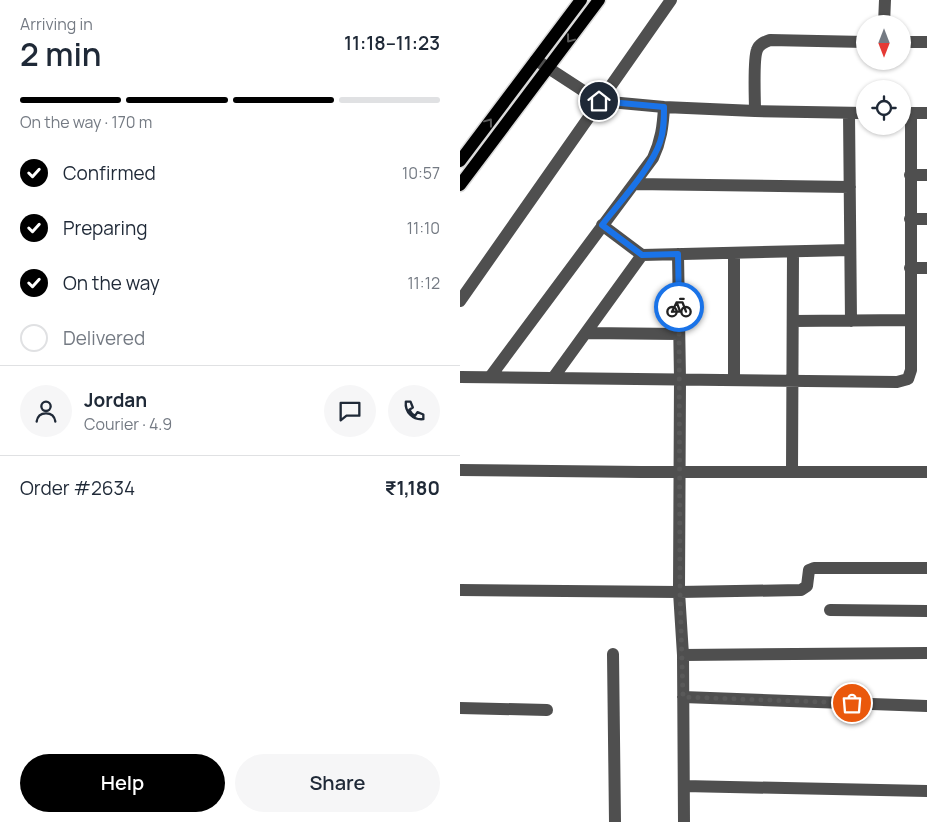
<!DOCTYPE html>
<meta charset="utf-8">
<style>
:root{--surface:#fff;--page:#f6f6f7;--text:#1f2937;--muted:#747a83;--line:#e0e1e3;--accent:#000}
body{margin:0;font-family:Manrope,sans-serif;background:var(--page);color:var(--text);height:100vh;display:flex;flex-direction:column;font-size:19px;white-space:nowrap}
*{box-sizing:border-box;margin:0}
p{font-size:16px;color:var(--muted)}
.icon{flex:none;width:28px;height:28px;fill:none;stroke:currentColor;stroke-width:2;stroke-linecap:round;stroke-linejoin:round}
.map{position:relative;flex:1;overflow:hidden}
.details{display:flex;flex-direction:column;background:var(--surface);width:460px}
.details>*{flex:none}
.needle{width:32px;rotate:180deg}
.tools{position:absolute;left:396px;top:15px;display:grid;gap:10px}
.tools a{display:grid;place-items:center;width:55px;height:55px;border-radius:50%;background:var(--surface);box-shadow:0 1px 4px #0004;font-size:25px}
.pin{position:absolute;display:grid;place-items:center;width:42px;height:42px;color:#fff;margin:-21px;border:2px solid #fff;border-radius:50%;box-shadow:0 1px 5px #0007}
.courier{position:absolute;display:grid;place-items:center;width:50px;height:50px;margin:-25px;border:4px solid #1a73e8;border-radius:50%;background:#fff;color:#222;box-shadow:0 1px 6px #0007}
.headline em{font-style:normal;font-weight:600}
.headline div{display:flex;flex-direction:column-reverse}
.headline{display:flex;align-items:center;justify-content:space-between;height:85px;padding:0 20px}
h1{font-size:32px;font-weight:600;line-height:38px}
.bar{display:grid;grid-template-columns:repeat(4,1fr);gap:8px 5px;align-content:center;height:60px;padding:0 20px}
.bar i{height:6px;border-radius:4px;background:var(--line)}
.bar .current{background:var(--accent)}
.bar p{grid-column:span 4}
.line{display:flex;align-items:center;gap:12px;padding:0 20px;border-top:1px solid var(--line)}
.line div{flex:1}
.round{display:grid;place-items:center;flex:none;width:52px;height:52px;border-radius:26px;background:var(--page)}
ol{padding:0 20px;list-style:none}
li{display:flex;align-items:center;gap:15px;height:55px}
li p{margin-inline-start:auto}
li .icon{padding:5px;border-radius:50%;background:var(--accent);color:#fff;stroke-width:4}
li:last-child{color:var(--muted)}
li i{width:28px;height:28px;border:2px solid var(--line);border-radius:50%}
.primary-button{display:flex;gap:10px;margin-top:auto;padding:10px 20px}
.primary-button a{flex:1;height:58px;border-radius:30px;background:var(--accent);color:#fff;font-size:20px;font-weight:600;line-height:58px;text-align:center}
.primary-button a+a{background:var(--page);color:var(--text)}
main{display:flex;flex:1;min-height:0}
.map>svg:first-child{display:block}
</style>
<main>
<section class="details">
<div class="headline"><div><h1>2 min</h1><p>Arriving in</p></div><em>11:18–11:23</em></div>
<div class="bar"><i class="current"></i><i class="current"></i><i class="current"></i><i></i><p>On the way · 170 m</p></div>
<ol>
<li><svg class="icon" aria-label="check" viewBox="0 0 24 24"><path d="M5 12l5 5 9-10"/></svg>Confirmed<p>10:57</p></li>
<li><svg class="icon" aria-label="check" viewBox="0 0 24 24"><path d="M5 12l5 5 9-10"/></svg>Preparing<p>11:10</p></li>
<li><svg class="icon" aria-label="check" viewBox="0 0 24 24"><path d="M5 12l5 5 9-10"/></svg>On the way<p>11:12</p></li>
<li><i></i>Delivered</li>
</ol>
<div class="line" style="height:90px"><a class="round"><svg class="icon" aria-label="person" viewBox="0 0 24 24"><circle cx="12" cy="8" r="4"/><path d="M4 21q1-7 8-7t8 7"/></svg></a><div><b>Jordan</b><p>Courier · 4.9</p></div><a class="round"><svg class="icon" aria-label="chat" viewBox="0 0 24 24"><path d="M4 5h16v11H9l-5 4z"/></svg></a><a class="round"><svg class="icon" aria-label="phone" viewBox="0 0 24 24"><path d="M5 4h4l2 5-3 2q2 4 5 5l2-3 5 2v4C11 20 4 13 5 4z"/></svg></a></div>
<div class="line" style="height:65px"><div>Order #2634</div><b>₹1,180</b></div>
<div class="primary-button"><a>Help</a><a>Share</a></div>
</section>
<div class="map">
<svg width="467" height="822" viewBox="0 0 467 822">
<rect width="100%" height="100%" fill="#fff"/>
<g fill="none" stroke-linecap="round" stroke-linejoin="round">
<defs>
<path id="major" d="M0,161L121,0
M0,185L139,0"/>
</defs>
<use href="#major" stroke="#dbdbdb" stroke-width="15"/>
<path stroke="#4f4f4f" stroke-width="12" d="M424,24L425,0
M442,42H467
M76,60L139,101L204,107L295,111L405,113
M295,111C295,99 293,59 297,50C299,44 304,42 310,40L405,42
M389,113L391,321
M442,113H467
M450,175H467
M174,184L390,187
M450,219H467
M142,225L182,255L390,250
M274,253V379
M218,254L220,379L219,592L223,655L224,822
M450,268H467
M0,301L211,0
M333,321L450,320
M127,333L219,334
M0,377L437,382L448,379L451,370V113
M30,377L193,158C201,141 203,126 204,107
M93,378L182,255
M0,470L181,472H467
M332,472L333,252
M0,590L219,592L341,590L347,586L349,570L354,568H467
M370,610L467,611
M153,654L155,822
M223,655L467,653
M223,697L467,706
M0,708L87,710
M224,786L467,791"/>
<use href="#major" stroke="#000" stroke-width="12"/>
</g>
<defs><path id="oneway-chevron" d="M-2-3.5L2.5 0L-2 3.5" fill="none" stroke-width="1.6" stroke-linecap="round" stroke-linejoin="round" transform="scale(1.25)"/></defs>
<g stroke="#595959">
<use href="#oneway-chevron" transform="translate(110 39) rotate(127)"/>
<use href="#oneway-chevron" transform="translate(29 122) rotate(-53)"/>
</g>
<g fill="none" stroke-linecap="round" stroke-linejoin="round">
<path stroke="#595959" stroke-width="5" stroke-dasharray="0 9" d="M219,307L220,592L223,697L392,703"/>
<path stroke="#1a73e8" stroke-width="6" d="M139,101L204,107C204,119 204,131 200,142C192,167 159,203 142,225L182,255L218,254L219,307"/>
</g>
</svg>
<div class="tools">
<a><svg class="needle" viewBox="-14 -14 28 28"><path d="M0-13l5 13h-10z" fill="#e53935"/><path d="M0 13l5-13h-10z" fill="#747a83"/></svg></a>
<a><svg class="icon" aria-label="locate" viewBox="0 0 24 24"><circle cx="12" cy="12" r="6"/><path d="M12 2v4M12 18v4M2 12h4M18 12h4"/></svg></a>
</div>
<div class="pin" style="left:392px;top:703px;background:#ea580c"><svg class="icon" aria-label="bag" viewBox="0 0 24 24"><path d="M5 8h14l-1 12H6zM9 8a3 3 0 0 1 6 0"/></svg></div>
<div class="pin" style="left:139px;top:101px;background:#1f2937"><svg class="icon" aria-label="home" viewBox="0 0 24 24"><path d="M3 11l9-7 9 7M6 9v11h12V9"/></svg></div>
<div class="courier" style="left:219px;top:307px"><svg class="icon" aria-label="bike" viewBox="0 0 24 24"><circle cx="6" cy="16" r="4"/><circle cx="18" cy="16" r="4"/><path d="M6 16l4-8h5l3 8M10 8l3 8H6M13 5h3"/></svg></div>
</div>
</main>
